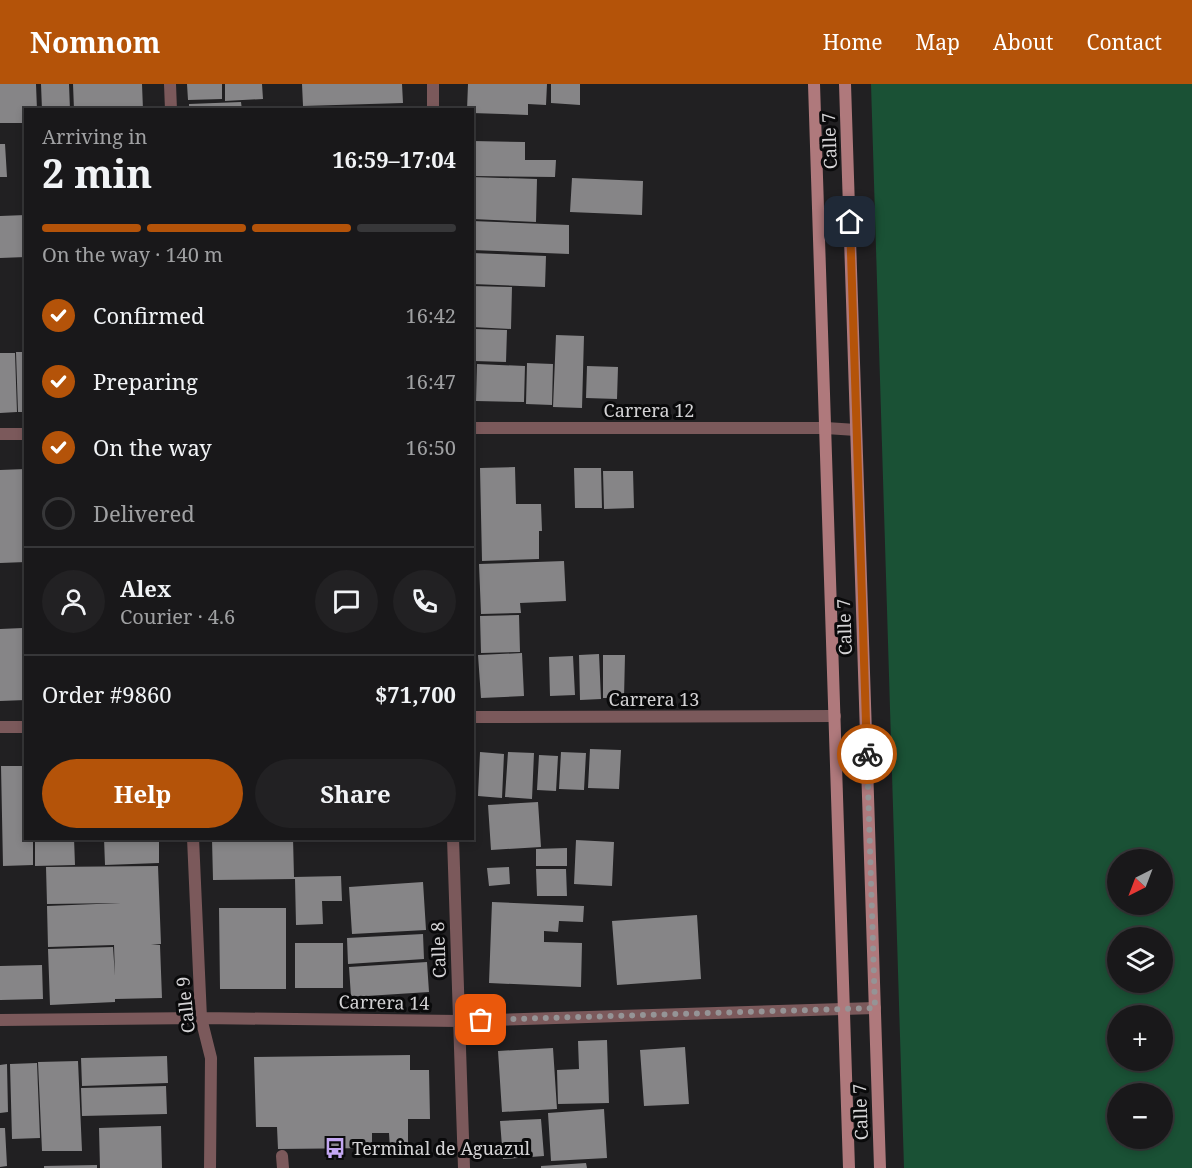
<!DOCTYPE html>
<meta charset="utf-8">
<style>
:root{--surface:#19181a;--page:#222123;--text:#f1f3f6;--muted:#9fa0a2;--line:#373739;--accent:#b45309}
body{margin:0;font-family:"Noto Serif",serif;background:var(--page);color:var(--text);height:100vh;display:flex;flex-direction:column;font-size:22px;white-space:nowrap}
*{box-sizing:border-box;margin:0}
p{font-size:20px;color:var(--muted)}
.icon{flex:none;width:33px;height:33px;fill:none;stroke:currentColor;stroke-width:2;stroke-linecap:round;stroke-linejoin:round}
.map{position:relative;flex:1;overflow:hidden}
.details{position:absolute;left:24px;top:24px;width:450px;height:732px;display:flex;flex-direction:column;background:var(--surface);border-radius:0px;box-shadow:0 3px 9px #0003,0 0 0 2px var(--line)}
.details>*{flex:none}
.needle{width:39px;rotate:222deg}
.buttons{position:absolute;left:1107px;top:765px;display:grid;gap:12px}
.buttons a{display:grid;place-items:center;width:66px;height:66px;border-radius:50%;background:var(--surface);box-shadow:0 3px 9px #0003,0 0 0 2px var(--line);font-size:30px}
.pin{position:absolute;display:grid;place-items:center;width:51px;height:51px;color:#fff;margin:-26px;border-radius:12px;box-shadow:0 3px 9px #0006}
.courier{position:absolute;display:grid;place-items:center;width:60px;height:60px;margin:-30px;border:4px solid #b45309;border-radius:50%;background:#fff;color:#222;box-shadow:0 2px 8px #0007}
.overview em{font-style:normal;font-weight:700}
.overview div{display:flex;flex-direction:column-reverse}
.overview{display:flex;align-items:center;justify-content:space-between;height:102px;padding:0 18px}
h1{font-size:39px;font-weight:700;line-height:45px}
.bar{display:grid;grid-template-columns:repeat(4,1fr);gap:9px 6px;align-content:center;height:72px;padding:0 18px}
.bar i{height:8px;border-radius:4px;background:var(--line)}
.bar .on{background:var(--accent)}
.bar p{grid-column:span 4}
.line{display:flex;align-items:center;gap:15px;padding:0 18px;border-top:2px solid var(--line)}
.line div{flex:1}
.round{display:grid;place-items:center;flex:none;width:63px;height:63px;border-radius:32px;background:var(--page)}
ol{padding:0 18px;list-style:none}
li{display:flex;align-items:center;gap:18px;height:66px}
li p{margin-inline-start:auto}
li .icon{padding:6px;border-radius:50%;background:var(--accent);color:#fff;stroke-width:4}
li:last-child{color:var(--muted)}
li i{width:33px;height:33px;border:3px solid var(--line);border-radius:50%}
.cta{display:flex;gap:12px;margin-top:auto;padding:12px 18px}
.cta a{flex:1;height:69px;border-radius:36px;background:var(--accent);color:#fff;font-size:24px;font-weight:700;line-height:69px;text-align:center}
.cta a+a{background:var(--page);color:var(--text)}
header{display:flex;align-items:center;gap:36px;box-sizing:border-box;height:84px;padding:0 30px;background:var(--accent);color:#fff}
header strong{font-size:28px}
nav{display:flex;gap:33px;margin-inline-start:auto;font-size:21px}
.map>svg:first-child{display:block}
</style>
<header>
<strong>Nomnom</strong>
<nav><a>Home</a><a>Map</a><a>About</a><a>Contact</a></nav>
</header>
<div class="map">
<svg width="1192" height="1084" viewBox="0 0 1192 1084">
<rect width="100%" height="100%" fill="#212022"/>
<path fill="#1a5135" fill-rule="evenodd" d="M871,0H1192V1084H904ZM1118,776H1162V820H1118ZM1118,854H1162V898H1118ZM1118,932H1162V976H1118ZM1118,1010H1162V1054H1118Z"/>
<path fill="#868587" d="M0,0H36L37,26H26V39H0Z
M41,0H69L70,26H42Z
M73,0H142L143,26H74Z
M187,0H222V15L188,16Z
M225,0H262L263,15L225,17Z
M302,0H402L403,19L303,22Z
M468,0H547L546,21L528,20V31L472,29V26H467Z
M551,0H580V21L551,19Z
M241,18L242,26H189V20Z
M472,57L525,58V76H556L555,93L472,92Z
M0,60H5L7,93H0Z
M472,93L537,95L536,138L472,135Z
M572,94L643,97L642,131L570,128Z
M26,131V173L0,174V132Z
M472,137L569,141V170L472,166Z
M472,169L546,172L545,203L472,200Z
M472,202L512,203L511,245L472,243Z
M475,245L507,246L506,278L474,277Z
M556,251L584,252L582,324L553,323Z
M16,268H26V328H18Z
M0,269H15L17,328L0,329Z
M527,279L553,280L552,321L526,320Z
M477,280L525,282L524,318L476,317Z
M587,282L618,283L617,315L586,314Z
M515,383L516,420H541L542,447H539V475L482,477L480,384Z
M574,384H601L602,424H575Z
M26,385V478L0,479V386Z
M603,387H633L634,424L604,425Z
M564,477L566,517L520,519L521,529L481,530L479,480Z
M519,531L520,568L481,569L480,532Z
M23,544L26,616L0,617V545Z
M522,569L524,612L481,614L478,571Z
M599,570L601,615L580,616L579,571Z
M603,571H625L624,614H603Z
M573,572L575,611L550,612L549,573Z
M590,665L621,666L619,705L588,704Z
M480,668L504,670L502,714L478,712Z
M508,668L534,669L532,715L505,713Z
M561,668L586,669L584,706L559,705Z
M539,671L558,672L556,707L537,706Z
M1,682H26V754H33V781L3,782Z
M538,718L541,763L491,766L488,721Z
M35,754H74L75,781L35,782Z
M104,754H159V779L105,781Z
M293,754L294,793L341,792L342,817H322L323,840L296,841L295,795L213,796L212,755Z
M576,756L614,758L612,802L574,800Z
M567,764V782H536V765Z
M158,782L161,860H151L160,861L162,914L115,915V918L50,921L48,865L113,863L115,892L114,861L48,863L47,822L121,819L47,820L46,783Z
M509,783L510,800L489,802L487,784Z
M536,785H566L567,812H537Z
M423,798L426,846L352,850L349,803Z
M492,818L584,822L583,838L559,837L558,848L544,847V858L582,859L581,903L489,899Z
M219,824H286V905H220Z
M697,831L701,895L617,901L612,837Z
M423,850L424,875L348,880L347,854Z
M295,859H343V904H295Z
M427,878L429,908L351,913L349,883Z
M42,881L43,915L0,916V882Z
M607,956L609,1019L558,1020L557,986L579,985L578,957Z
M685,963L689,1020L644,1022L640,966Z
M553,964L557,1025L502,1028L498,967Z
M410,971V986H429L430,1035H408V1065H390L389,1049H372V1064L278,1065L277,1043H256L254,973Z
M167,972L168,999L82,1002L81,974Z
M78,977L82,1067H42L38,978Z
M37,979L40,1054L12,1055L10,980Z
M7,980L8,1028L0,1029V981Z
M166,1002L167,1030L82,1032L81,1004Z
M604,1025L607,1074L551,1077L548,1029Z
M541,1035L544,1072L503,1075L500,1037Z
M161,1042L162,1084H100L99,1044Z
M0,1044H5L7,1082L0,1083Z
M586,1079L587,1084H541V1082Z
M97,1081V1084H44V1082Z"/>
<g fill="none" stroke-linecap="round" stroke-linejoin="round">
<path stroke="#7b595b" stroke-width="12" d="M282,1072L283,1084"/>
<path stroke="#7b595b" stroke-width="12" d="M170,0L171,26
M433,0V26
M472,344H826L856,346
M0,350H26
M472,633L835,632
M0,643H26
M193,754L201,934L211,974L210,1084
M453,754L464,1084
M0,936L201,934L459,937L875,924"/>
<path stroke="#af797c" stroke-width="12" d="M814,0L849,1084
M845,0L880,1084"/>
</g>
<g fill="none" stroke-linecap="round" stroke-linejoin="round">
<path stroke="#959496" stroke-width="6" stroke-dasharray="0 10.8" d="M481,936L875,924L867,670"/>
<path stroke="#b45309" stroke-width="8" d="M850,138L867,670"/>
</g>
<defs>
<symbol id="bus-bare" viewBox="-9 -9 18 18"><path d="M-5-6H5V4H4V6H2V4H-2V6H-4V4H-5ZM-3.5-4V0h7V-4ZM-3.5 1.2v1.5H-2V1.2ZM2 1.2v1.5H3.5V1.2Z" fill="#c3a7f2" stroke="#0a0a0b" stroke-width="2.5" paint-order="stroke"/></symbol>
</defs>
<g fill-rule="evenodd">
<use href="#bus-bare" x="320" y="1049" width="30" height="30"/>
</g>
<g text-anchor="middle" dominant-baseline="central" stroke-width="6" stroke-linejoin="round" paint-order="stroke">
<g font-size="18" fill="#d4d3d5" stroke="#0a0a0b">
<text transform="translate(829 57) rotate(-92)">Calle 7</text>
<text x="649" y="326">Carrera 12</text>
<text transform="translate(844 543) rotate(-92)">Calle 7</text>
<text x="654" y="615">Carrera 13</text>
<text transform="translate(438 866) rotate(-92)">Calle 8</text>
<text transform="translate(384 918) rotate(1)">Carrera 14</text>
<text transform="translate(185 921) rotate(-96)">Calle 9</text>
<text transform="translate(860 1028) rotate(-92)">Calle 7</text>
</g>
<g font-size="18" fill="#d4d3d5" stroke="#0a0a0b" text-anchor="start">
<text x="352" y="1064">Terminal de Aguazul</text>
</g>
</g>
</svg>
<div class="buttons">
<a><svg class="needle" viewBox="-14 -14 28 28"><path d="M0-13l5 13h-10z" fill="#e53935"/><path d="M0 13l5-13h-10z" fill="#9fa0a2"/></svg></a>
<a><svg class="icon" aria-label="layers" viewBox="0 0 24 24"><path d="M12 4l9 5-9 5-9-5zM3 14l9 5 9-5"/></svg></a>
<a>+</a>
<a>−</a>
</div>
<div class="pin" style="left:481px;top:936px;background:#ea580c"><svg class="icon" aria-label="bag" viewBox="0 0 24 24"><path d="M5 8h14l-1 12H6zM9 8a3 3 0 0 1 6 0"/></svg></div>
<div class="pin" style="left:850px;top:138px;background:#1f2937"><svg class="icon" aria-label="home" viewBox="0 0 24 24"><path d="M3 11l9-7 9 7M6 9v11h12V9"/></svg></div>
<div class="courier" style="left:867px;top:670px"><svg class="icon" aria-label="bike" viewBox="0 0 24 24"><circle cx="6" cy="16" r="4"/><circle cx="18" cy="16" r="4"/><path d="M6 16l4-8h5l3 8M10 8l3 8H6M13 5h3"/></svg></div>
<section class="details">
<div class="overview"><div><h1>2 min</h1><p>Arriving in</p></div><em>16:59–17:04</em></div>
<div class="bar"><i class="on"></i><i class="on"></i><i class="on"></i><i></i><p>On the way · 140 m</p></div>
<ol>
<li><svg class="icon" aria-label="check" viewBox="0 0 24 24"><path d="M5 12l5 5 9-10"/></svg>Confirmed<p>16:42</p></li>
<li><svg class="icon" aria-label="check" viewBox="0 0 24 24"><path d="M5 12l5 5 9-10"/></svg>Preparing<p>16:47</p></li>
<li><svg class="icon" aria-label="check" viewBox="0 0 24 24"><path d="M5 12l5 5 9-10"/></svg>On the way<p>16:50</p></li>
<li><i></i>Delivered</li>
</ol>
<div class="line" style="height:108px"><a class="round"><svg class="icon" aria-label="person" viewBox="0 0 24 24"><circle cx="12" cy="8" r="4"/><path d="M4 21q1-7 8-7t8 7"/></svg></a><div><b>Alex</b><p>Courier · 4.6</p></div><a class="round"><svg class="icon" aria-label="chat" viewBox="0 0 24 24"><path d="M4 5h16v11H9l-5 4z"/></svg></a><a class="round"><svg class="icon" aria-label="phone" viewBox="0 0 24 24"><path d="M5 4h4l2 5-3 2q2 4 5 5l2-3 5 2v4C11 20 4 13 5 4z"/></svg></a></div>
<div class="line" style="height:78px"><div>Order #9860</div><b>$71,700</b></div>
<div class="cta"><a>Help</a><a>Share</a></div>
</section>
</div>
